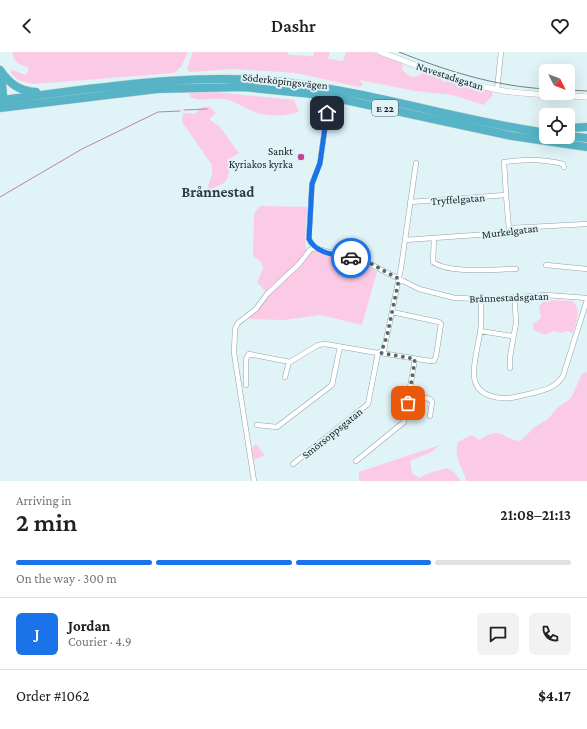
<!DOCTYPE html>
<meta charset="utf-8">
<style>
:root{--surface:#fff;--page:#f2f2f2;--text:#202124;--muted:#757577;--line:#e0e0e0;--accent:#1a73e8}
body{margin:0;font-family:"Crimson Pro",serif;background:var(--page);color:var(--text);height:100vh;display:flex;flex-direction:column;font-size:15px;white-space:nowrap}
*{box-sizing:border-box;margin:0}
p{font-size:13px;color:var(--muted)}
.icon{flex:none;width:22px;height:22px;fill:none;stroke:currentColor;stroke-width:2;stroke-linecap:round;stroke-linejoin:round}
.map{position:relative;height:429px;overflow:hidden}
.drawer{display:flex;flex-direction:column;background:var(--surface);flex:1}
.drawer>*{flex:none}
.needle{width:26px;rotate:132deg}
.controls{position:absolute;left:539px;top:12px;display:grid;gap:8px}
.controls a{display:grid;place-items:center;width:36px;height:36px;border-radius:6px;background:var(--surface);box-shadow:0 4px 16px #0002;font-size:20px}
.pin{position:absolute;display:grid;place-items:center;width:34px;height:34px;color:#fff;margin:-17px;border-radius:8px;box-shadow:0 2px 6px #0006}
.courier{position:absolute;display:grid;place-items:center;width:40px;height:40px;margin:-20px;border:3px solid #1a73e8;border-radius:50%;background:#fff;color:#222;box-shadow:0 1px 5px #0007}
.head em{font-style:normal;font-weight:600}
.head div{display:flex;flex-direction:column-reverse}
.head{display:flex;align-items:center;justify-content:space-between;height:68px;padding:0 16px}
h1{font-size:26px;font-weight:600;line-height:30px}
.bar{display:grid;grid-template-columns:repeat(4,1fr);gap:6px 4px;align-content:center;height:48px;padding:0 16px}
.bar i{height:5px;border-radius:3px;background:var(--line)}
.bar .selected{background:var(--accent)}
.bar p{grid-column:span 4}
.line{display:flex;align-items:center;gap:10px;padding:0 16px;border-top:1px solid var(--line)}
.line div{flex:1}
.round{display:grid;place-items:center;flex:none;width:42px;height:42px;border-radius:6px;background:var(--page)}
header{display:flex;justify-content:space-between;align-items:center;height:52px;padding:0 16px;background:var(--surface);font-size:18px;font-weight:600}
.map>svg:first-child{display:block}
</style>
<header><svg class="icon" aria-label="back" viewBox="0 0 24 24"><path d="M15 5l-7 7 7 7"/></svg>Dashr<svg class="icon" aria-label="heart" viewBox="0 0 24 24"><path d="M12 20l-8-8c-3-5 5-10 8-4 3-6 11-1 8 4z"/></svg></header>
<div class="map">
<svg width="587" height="429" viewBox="0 0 587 429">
<rect width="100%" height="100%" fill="#e0f3f7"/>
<path fill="#fbcbe6" d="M12,0H188L181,15L174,21L33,32L18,28L11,21L12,18L26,23L29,16C19,12 14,11 12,0Z
M193,0H287L289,3L313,4L314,0H330L328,7L343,9L346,0H373L403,11L402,17C409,26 417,28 424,19L443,25L442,30C456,25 478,36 492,40L493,43L484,53L452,43L415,39L360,28L363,33L359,35L296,21L234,17L190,20L187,17Z
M215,40L294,48L299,60C284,65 264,65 250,58C240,54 232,47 221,47C210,46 201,50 190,45V41Z
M209,54L216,61L209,67L220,75L239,101L228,108C231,131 226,131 206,139L212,123V113L182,70L183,61L195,62L200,56Z
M260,154L307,155L305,185L306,197L357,210L377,220L362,273L321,263L284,268L249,267L268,243L257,230L263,217L261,210L253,204L254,162Z
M545,248L572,249C582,257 576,270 573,281L567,279L562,281L554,279L545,283L533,278V272L541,266L539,254Z
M587,320V429H466C463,413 453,408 458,390L471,383L479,388C505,372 499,387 520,389L535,375L548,367L557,356L571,346L582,322Z
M256,392L265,403L254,408L251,397Z
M440,393L432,400L410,409L412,421L419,426L429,421L447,416L454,420L461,429H359V420Z"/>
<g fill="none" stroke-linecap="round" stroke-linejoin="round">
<path stroke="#bb83a4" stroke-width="1" d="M184,58L207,57
M0,145L82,97L158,60L180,59"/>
<defs>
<path id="minor" d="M497,38L501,0
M327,61L320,111L312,132L309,182V187L314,196L364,209L419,237L455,246L492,247L546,243L587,246
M506,143L509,177
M410,150L506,143L504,110C523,107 544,107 563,112L564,115
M434,186L433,210C448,222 497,217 516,217
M405,188L504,181L512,176L587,172
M546,213L587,217
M481,247C481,258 482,270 480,281C478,294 474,307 474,320C473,346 501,349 520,344C535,340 554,339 563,324L587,248
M480,279L512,284
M381,301L430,309H434L436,304L441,272L439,270L392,260
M510,316V305L516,271L515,252
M285,325L289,310
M246,333V307L249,302L290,310L318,293L325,292L378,301L384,298L401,216L416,111
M410,343L430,347L432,350L430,364
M257,373L277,375L332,333L340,295
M356,409L404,370L415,307
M293,412L368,352L378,301
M254,429L234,301L235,277L238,271L256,257L267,242L299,212L310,198L314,196"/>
<path id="tertiary" d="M380,0C419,14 458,31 499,38C528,44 558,42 587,45"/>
<path id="trunk" d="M0,18C10,32 19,39 36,40
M0,48C94,37 188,20 282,30C372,40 457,68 546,81
M0,51L3,43L1,20
M0,56L157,37L243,35L322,43L512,84L587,95
M568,76L587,75
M568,84L587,86"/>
</defs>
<use href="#minor" stroke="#92a3a7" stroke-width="5.5"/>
<use href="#tertiary" stroke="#92a3a7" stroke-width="6"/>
<use href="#trunk" stroke="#d0d1d2" stroke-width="9"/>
<use href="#minor" stroke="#fff" stroke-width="4.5"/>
<use href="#tertiary" stroke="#fff" stroke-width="5.5"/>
<use href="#trunk" stroke="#57b4c6" stroke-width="8"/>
<path stroke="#738082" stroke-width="1" d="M399,0C447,19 494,34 546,37
M568,38L587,39"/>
</g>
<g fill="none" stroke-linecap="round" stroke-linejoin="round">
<path stroke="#5b6769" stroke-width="4" stroke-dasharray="0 7.2" d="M351,206L370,211L399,227L387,284L381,301L415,307L408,351"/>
<path stroke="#1a73e8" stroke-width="5" d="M327,61L320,111L312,132L309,187C316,202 337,203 351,206"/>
</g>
<circle fill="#c14697" stroke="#e0f3f7" stroke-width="1.5" cx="301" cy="105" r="4"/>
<g text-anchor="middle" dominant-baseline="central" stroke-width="4" stroke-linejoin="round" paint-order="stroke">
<rect fill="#e0f3f7" stroke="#515c5e" stroke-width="1" x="372" y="48" width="26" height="16" rx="3"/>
<g font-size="10" font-weight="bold" fill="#141b1c">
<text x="385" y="56">E 22</text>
</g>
<g font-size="11" fill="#141b1c" stroke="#e0f3f7">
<text transform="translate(450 24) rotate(18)">Navestadsgatan</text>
<text transform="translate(285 29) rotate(6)">Söderköpingsvägen</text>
<text transform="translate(458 147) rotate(-4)">Tryffelgatan</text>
<text transform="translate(510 179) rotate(-7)">Murkelgatan</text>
<text transform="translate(509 245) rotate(-2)">Brånnestadsgatan</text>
<text transform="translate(332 381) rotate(-39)">Smörsoppsgatan</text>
</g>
<g font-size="11" fill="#141b1c" stroke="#e0f3f7" text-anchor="end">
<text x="293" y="99">Sankt<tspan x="293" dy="13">Kyriakos kyrka</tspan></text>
</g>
<g font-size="15" font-weight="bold" fill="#2e3e41" stroke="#e0f3f7">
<text x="218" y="140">Brånnestad</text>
</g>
</g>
</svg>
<div class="controls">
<a><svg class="needle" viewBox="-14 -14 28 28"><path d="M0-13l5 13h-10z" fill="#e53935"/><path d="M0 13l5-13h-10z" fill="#757577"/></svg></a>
<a><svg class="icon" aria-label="locate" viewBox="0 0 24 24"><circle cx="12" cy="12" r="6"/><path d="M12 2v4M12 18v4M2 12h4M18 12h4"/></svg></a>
</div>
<div class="pin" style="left:408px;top:351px;background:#ea580c"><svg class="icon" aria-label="bag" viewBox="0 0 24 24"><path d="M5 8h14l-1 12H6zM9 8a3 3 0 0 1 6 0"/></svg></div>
<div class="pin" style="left:327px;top:61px;background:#1f2937"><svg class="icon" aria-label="home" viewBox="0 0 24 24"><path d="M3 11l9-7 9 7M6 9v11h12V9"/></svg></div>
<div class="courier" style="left:351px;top:206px"><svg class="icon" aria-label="car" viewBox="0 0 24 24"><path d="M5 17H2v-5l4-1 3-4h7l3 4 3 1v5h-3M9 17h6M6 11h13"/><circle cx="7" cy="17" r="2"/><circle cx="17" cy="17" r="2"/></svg></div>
</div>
<section class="drawer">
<div class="head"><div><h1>2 min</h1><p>Arriving in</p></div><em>21:08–21:13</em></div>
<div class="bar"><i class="selected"></i><i class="selected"></i><i class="selected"></i><i></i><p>On the way · 300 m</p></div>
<div class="line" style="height:72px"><b class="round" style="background:var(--accent);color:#fff">J</b><div><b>Jordan</b><p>Courier · 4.9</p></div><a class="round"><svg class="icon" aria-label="chat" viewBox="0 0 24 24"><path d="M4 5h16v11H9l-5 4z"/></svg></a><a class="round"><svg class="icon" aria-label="phone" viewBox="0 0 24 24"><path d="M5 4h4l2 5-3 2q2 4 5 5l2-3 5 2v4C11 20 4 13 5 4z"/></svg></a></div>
<div class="line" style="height:52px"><div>Order #1062</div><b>$4.17</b></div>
</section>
